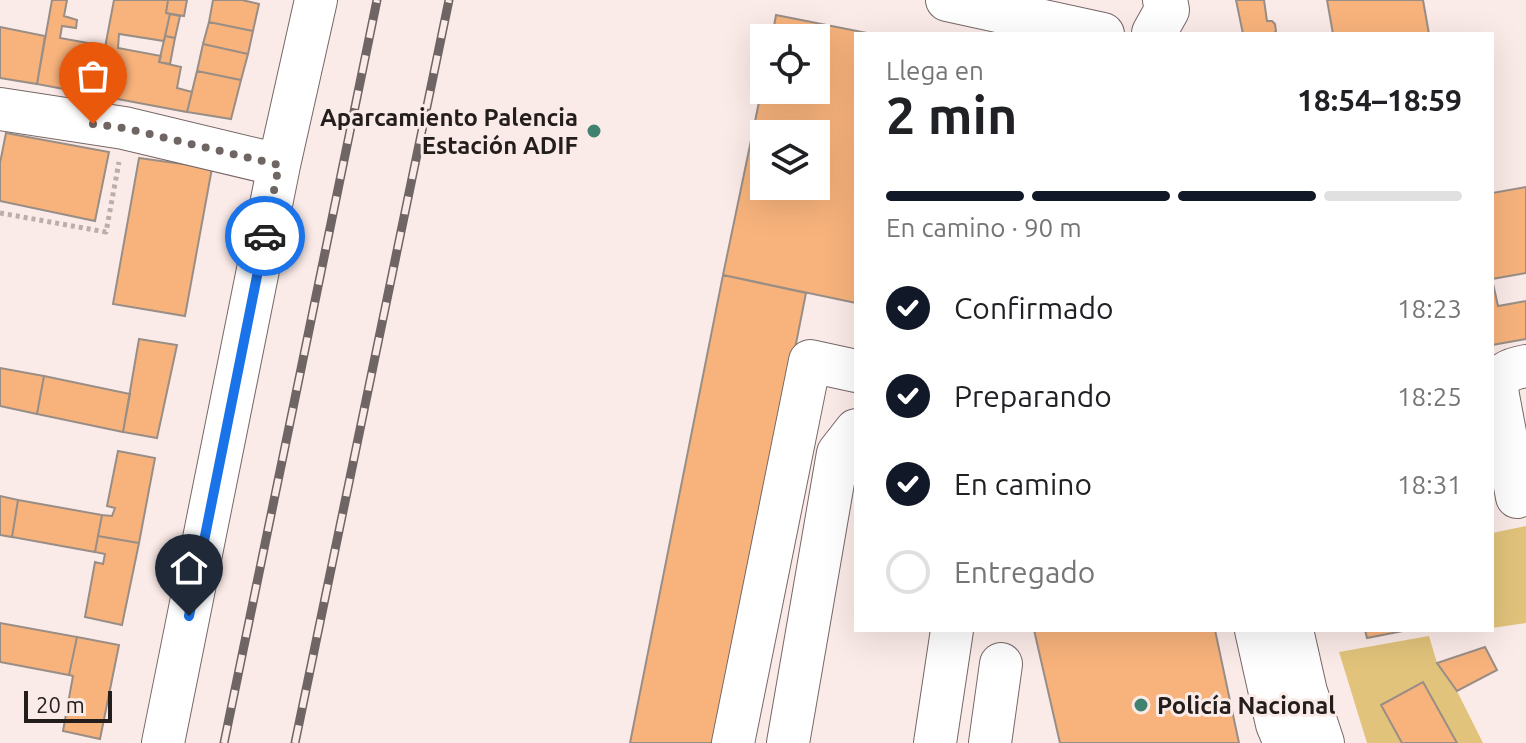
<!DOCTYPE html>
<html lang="es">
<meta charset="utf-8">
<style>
:root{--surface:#fff;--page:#f2f2f2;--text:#202124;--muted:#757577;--line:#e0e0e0;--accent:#111827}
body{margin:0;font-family:Ubuntu,sans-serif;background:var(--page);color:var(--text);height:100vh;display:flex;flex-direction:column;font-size:30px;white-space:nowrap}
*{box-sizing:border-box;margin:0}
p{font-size:26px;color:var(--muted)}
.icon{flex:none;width:44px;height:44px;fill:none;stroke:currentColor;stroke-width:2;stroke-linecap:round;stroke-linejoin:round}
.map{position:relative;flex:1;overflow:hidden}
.details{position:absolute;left:854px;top:32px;width:640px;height:600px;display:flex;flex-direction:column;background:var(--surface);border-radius:0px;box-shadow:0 8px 32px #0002}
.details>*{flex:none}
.controls{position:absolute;left:750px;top:24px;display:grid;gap:16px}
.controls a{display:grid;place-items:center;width:80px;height:80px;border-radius:0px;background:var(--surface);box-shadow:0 8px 32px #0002;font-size:40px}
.scale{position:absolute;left:24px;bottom:20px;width:88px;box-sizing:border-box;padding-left:8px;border:4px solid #231d1c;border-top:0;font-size:22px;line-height:28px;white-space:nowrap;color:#231d1c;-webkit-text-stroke:6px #fbebe8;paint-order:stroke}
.pin{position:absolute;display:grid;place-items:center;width:68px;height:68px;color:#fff;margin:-82px -34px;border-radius:50% 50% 50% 0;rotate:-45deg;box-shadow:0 0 8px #0007}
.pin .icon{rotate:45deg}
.courier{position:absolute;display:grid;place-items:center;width:80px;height:80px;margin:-40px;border:6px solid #1a73e8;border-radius:50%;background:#fff;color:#222;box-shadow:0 2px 10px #0007}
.headline em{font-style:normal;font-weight:700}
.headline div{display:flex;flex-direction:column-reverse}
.headline{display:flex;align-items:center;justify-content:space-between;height:136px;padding:0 32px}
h1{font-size:52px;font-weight:700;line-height:60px}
.bar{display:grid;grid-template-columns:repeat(4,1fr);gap:12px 8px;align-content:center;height:96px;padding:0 32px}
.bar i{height:10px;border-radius:6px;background:var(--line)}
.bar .selected{background:var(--accent)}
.bar p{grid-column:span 4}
ol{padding:0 32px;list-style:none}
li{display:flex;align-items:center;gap:24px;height:88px}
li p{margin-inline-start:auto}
li .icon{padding:8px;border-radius:50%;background:var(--accent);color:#fff;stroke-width:4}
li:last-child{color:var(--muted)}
li i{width:44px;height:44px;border:4px solid var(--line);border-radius:50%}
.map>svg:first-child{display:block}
</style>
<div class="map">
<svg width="1526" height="743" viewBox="0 0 1526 743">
<rect width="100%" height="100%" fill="#fbebe8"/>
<path fill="#e1c37b" d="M1526,526V623L1492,628V533Z
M1429,636L1437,663L1457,691L1483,743H1457L1423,682L1381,705L1402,743H1367L1339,652Z"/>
<path fill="#f8b37c" stroke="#998e86" stroke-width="2" fill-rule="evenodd" d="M52,0H67L64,16L77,20L76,28L62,26L60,38L105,46L96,95L37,84Z
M114,0H168L166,13L170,14L164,41L119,34L118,48L161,56L159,62L181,67L177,88L192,92L187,112L96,95Z
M168,0H187L184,16L166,13Z
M213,0H242L259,4L253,31L209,22Z
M1236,0H1264L1267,21H1272L1275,24L1276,31L1273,34H1243Z
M1327,0H1423L1429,34H1333Z
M170,14L180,16L175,38L165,36Z
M776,15L872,34H856V303L723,275L764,78V90H816V38H772ZM764,134H816V186H764Z
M209,22L253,31L248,54L203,44Z
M0,27L45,36L37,84L0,78Z
M165,36L175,38L170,64L159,62Z
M203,44L248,54L241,80L197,71Z
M197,71L241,80L231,119L187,112Z
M6,133L109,152L95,221L0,201V163Z
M139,158L212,168L185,316L113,304Z
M1526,187V273L1492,279V193Z
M723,275L806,293L717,743H630Z
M1492,279L1498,306L1526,301V339L1492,345Z
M139,339L177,345L157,438L123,432Z
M0,368L44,376L37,414L0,406Z
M44,376L130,394L123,432L37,414Z
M118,451L155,458L139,543L98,536L102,515L112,516L115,508L107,506Z
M0,496L18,500L12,537L0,535Z
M18,500L102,515L95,552L12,537Z
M98,536L139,543L122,625L85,617L95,562L103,564L105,554L95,552Z
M0,623L77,637L69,675L0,662Z
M1034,630H1215L1239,743H1060Z
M1365,630H1408L1367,638Z
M77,637L119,645L100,739L63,731L73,676L69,675Z
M1485,647L1497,670L1457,691L1437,663Z
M1423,682L1457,743H1402L1381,705Z"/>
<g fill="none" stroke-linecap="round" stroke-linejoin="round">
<defs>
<path id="minor" d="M947,0L1103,34
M0,109L124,128L279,165
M1517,497L1497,390C1500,372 1510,369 1526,366
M163,743L279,165L316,0
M733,743L810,361L856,371
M788,743L838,453L856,430
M935,743L952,630
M990,743L1001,664"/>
<path id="major" d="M1154,33L1167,10L1165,0
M1257,630L1278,724L1286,743
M1291,630L1305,692L1322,743"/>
</defs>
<use href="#minor" stroke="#766866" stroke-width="44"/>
<use href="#major" stroke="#766866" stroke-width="46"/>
<path stroke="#baadab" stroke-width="5" stroke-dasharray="4 4" stroke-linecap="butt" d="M0,213L106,232L119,162"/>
<use href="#minor" stroke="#fff" stroke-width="42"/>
<use href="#major" stroke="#fff" stroke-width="44"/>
<defs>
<path id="rail" d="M224,743L377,0
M295,743L449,0"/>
</defs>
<use href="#rail" stroke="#6f6564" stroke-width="9"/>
<use href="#rail" stroke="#fbebe8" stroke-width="6" stroke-dasharray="18" stroke-linecap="butt"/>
</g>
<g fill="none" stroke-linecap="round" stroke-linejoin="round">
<path stroke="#6f6563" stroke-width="8" stroke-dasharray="0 14.4" d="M93,124L124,128L279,165L265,236"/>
<path stroke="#1a73e8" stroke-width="10" d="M189,616L265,236"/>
</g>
<g fill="#418170" stroke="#fbebe8" stroke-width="3">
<circle cx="594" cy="131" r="8"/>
<circle cx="1141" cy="705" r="8"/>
</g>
<g text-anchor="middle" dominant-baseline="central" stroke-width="6" stroke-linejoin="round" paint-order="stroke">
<g font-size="24" font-weight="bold" fill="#231d1c" stroke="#fbebe8" text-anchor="end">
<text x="578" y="117">Aparcamiento Palencia<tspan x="578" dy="28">Estación ADIF</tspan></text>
<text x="1157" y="705" text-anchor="start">Policía Nacional</text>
</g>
</g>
</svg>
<div class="controls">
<a><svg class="icon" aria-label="locate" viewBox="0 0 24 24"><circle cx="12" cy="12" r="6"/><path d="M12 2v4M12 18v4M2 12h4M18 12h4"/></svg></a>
<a><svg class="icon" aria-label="layers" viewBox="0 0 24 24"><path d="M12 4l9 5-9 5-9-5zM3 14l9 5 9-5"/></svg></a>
</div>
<div class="scale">20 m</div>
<div class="pin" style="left:93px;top:124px;background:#ea580c"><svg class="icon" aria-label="bag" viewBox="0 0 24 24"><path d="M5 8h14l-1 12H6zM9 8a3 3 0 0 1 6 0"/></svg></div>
<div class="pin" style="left:189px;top:616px;background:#1f2937"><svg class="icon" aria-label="home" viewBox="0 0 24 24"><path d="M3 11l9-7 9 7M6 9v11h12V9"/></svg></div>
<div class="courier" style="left:265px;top:236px"><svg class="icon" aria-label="car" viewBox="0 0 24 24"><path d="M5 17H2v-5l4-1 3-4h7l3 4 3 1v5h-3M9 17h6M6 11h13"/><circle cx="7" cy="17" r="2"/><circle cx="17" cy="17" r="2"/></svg></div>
<section class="details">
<div class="headline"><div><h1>2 min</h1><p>Llega en</p></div><em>18:54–18:59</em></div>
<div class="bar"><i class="selected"></i><i class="selected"></i><i class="selected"></i><i></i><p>En camino · 90 m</p></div>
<ol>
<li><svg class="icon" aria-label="check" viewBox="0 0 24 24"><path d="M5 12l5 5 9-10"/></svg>Confirmado<p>18:23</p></li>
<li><svg class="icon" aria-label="check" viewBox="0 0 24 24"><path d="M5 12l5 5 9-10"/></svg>Preparando<p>18:25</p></li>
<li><svg class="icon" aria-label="check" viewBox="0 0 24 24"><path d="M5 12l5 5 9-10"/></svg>En camino<p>18:31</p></li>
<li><i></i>Entregado</li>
</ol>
</section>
</div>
